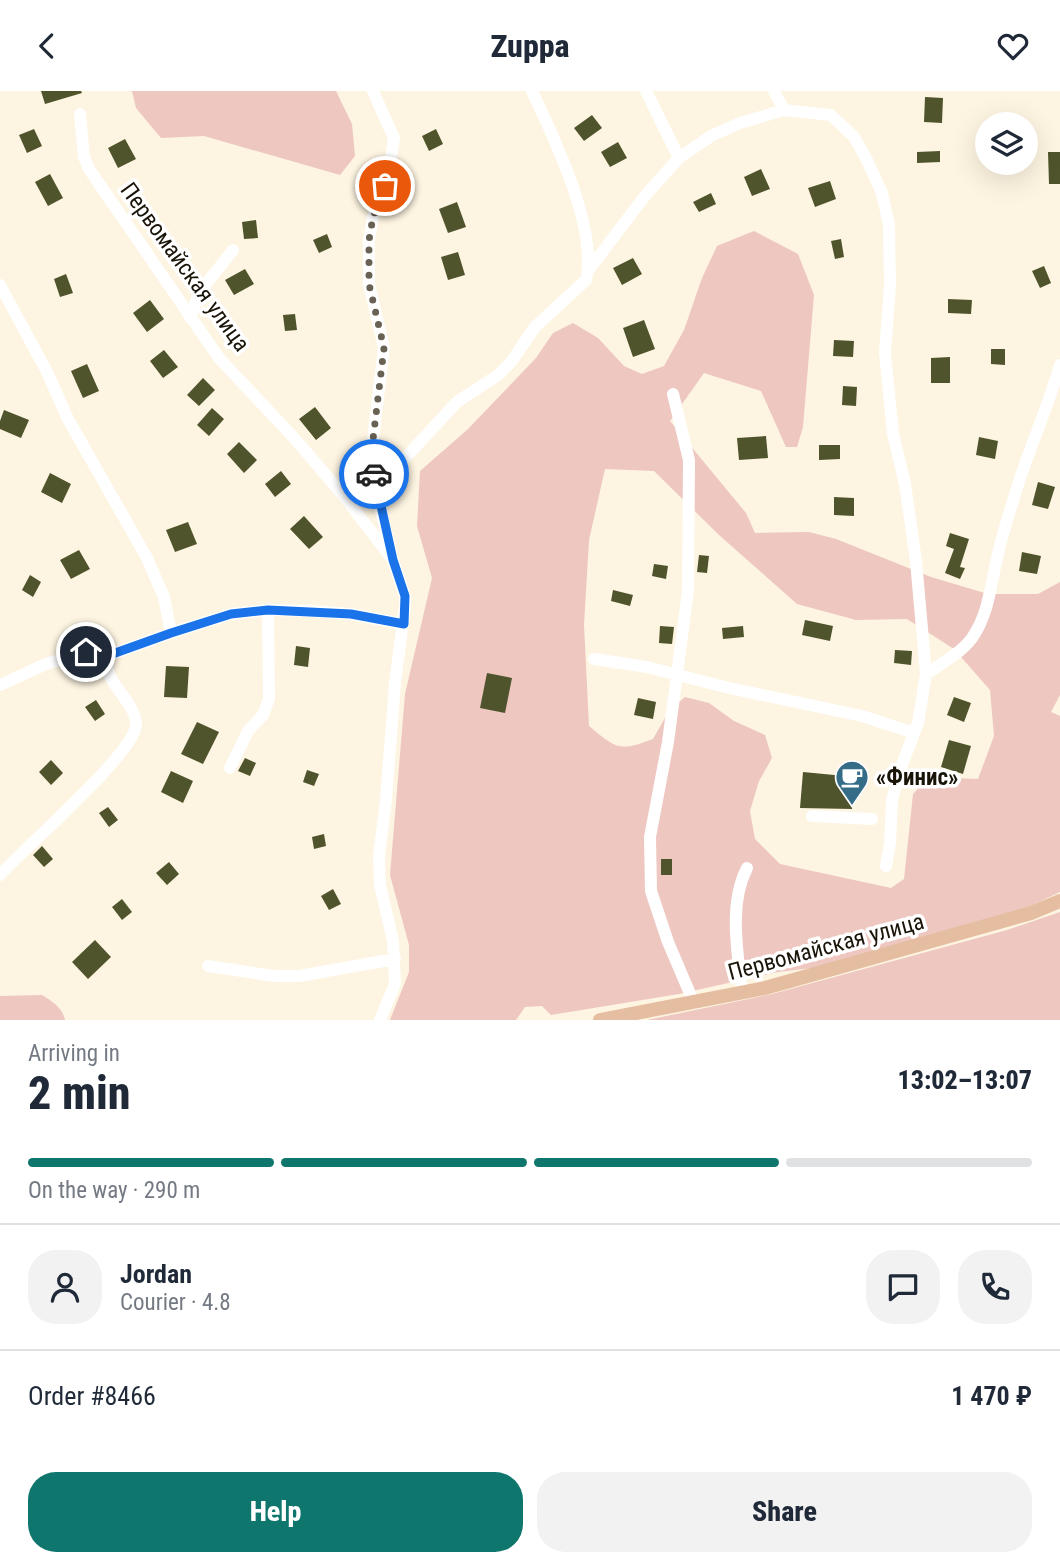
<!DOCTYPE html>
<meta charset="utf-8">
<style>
:root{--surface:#fff;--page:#f2f2f3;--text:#1f2937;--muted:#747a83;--line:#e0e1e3;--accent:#0f766e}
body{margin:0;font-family:"Roboto Condensed",sans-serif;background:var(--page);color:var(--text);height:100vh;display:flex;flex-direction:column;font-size:26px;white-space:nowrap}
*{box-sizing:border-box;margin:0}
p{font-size:23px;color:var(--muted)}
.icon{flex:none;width:38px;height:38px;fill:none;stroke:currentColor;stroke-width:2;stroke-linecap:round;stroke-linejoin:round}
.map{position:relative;height:929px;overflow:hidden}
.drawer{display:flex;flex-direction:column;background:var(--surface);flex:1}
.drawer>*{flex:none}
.tools{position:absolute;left:975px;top:21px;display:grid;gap:14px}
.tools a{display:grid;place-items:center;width:63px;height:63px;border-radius:50%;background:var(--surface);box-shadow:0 7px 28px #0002;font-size:35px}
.pin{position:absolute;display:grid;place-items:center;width:60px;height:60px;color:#fff;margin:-30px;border:4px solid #fff;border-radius:50%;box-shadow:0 2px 7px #0007}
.courier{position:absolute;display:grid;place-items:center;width:70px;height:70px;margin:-35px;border:5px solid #1a73e8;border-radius:50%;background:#fff;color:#222;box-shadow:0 2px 9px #0007}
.overview em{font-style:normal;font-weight:800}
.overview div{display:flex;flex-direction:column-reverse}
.overview{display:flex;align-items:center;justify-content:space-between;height:119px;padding:0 28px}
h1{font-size:46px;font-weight:800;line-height:52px}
.bar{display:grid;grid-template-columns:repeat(4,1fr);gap:10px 7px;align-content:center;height:84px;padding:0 28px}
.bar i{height:9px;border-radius:5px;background:var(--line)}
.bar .on{background:var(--accent)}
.bar p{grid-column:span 4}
.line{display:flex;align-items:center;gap:18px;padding:0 28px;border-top:2px solid var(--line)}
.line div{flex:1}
.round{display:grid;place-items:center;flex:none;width:74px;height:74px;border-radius:28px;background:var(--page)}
.action{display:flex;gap:14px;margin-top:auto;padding:14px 28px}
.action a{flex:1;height:80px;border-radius:28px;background:var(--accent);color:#fff;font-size:28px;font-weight:800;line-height:80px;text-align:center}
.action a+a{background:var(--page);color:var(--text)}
header{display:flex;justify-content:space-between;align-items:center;height:91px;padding:0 28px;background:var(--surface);font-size:32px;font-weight:800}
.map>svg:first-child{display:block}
</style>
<header><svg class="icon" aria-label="back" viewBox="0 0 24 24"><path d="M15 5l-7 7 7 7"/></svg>Zuppa<svg class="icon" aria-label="heart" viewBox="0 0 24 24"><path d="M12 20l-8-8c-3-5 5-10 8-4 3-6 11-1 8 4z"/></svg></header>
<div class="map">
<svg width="1060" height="929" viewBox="0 0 1060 929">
<rect width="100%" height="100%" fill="#fdf4e1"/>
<path fill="#eec7c1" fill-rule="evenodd" d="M132,0H336L352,33L355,65L340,84L204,45L161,47L136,17Z
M754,140L798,163L814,204L803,336L797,356H786L761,300L704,282L670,330L746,422L755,442L809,441L836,448L931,486L988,503H1038L1060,491V604L1051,621L1060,625V801L1024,818L821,876L778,881L679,903L551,924L542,915L525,916L516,929H390L409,881V854L390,784L405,603L432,487L417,435L420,380L467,339L536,267L553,242L573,232L598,247L624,275L642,283L664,275L684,239L702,187L717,155ZM605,378L654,380L719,444L797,513L856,529L907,528L954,558L990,599L994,645L978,688L929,686L913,703L904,788L891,797L780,773L755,748L750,720L759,690L772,667L765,644L734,630L709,612L685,606L669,620L653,648C619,661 617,658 589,635L584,534L589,449Z
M1060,821V929H647L772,903L1007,839Z
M42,904C52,910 63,917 65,929H0V905Z"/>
<path fill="#4f542c" d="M41,0H81L82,2L45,13Z
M925,6L943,7L942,32L924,31Z
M592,24L602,37L584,50L574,37Z
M34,38L42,55L27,62L19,44Z
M436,38L443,53L429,60L422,45Z
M125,48L136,68L118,77L108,57Z
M618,51L627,67L610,76L601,61Z
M940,60V71L917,72V61Z
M1048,61H1060V93H1049Z
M761,78L770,98L752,105L744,86Z
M50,83L63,107L48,115L35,91Z
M830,90L836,108L815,116L808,97Z
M711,102L716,113L699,121L693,111Z
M457,111L466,136L448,142L439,118Z
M256,129L258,147L244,148L242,131Z
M327,143L332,156L319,162L313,149Z
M841,148L844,166L835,168L831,150Z
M458,161L465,184L448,189L441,166Z
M633,167L642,183L622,194L613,177Z
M1044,175L1051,192L1040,197L1032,180Z
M245,178L254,193L234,204L225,189Z
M66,183L73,202L60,206L54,188Z
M948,208L972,209L971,223L948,222Z
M150,209L164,228L147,241L133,222Z
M295,223L297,239L285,240L283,224Z
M644,229L655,258L633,266L623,237Z
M834,249L854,250L853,266L833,265Z
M991,258H1005V274L991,273Z
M164,259L178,276L163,287L150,270Z
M950,266V292H931V267Z
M87,273L99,300L83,307L71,280Z
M203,287L215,299L199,315L187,304Z
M843,295L857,296L856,315L842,314Z
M315,316L331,337L316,349L299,328Z
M212,317L224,328L209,345L197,334Z
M4,319L29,329L21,347L0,338V330Z
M766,345L768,367L739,369L737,347Z
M979,346L998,350L995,368L976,364Z
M239,351L257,369L244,382L227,363Z
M819,354H840V368L819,369Z
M281,380L291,393L275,406L265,393Z
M50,382L71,393L62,412L41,401Z
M1038,391L1055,396L1048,418L1032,414Z
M834,406L854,407V425L834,424Z
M304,425L323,446L309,458L290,438Z
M188,431L197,453L175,461L166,439Z
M950,442L969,448L960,476L965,477L960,488L945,482L954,458L946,455Z
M79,459L90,478L71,488L60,469Z
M1022,461L1041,465L1037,483L1019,480Z
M699,464L709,465L707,482L697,481Z
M654,473L668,475L666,488L652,485Z
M30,484L41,491L33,506L22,499Z
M613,499L633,504L630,515L611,510Z
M805,529L833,535L830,550L802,544Z
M660,535L674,536L672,553L659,552Z
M743,535L744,546L723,548L722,537Z
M296,555L310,557L308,576L294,574Z
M895,559L912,560L911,574L894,572Z
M166,575L189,576L187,607L164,606Z
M487,582L512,587L505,622L480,617Z
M954,606L971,612L964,631L947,624Z
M638,607L656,611L653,628L634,624Z
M96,609L105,623L95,630L85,616Z
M197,631L219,641L203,673L181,663Z
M949,649L971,655L963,683L941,676Z
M245,667L256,672L250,685L238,680Z
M51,669L63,682L51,694L39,681Z
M307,679L319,683L314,695L303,691Z
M171,680L193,690L183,712L161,701Z
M803,681L855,686L852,718L800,717Z
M108,716L118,729L109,736L99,722Z
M324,743L326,755L314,758L312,746Z
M42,755L53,768L44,776L33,764Z
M661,768H672V784H661Z
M169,771L179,783L167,794L156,782Z
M333,798L341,813L329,819L321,805Z
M122,808L132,821L122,829L112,816Z
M95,849L111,866L88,888L72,871Z"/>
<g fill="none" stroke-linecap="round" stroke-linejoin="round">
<path stroke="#fff" stroke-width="12" d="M373,0L394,47L389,80L373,126L369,149V193L384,257L371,365L377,403L391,462
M646,0L679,67
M774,0L784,19
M80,23L84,66L89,78L219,267L295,348L343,404L393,469L405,505V515L395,592L386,709L379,765L380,794L393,850L395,893L380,929
M588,180L644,106L679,67L711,45L740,32L784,19L831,24L854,46L866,67L882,102L889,134L890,195L885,261L893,343L905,393L916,470L926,583L918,632L900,679L892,709L890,752L886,775
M0,194L47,281L68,328L147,467L164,506L171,542
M190,227L199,202L233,159
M673,303L689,369L688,500L668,651L650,746L651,800L668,851L694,912
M377,403L378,391L386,382L406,366L457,311L498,284L511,271L535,236L586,189C598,137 554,47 532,0
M594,568L647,576L729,597L862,625L914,642
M926,583C941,573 961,562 972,547C988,524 990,498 996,472C1000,451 1007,430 1013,410C1026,364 1047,320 1060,274
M0,594L46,573L86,561L104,566L171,542L231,523L268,519L311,520L351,523L403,533
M230,677L248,640L263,624L269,608L268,519
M812,725L872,728
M0,784C24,757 135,662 136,634C136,616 118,601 111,587C108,581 106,573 104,566
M208,875L274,885H299L395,868
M742,902C738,862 728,814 747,777"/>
<path stroke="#e5bea1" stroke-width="14" d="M600,929L765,897L1031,822L1060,810"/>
</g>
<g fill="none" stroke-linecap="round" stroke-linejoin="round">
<path stroke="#696254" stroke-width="7" stroke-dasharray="0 12.6" d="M374,383L371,365L384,257L369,193V149L373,126L385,95"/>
<path stroke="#1a73e8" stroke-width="9" d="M86,561L104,566L171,542L231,523L268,519L351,523L404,533L405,505L393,469L374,383"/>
</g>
<defs>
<symbol id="cafe-pin" viewBox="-11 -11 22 30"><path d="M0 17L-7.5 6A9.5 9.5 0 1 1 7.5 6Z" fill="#356c87" stroke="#fff"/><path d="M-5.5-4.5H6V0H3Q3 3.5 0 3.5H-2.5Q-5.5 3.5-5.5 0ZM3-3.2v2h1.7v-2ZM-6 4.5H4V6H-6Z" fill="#fff"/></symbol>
</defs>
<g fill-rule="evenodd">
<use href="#cafe-pin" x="833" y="667" width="38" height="52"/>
</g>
<g text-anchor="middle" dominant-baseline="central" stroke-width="7" stroke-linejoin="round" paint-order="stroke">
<g font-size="23" fill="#191308" stroke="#fff">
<text transform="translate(185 176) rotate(54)">Первомайская улица</text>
<text transform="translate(826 856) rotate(-15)">Первомайская улица</text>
</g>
<g font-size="23" font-weight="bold" fill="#191308" stroke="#fff" text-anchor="start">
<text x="876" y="686">«Финис»</text>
</g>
</g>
</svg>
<div class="tools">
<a><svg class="icon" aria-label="layers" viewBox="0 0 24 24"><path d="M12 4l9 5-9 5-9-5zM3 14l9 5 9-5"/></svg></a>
</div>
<div class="pin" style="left:385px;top:95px;background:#ea580c"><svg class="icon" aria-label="bag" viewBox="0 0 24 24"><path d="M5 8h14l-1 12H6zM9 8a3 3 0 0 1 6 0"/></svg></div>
<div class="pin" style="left:86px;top:561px;background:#1f2937"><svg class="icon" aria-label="home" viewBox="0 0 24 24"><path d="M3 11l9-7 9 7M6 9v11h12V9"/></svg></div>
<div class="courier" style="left:374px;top:383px"><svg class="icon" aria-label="car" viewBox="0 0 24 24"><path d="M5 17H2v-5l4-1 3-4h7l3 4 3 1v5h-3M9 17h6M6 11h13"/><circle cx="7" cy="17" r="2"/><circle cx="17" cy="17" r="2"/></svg></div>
</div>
<section class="drawer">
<div class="overview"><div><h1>2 min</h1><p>Arriving in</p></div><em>13:02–13:07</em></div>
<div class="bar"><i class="on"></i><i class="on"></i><i class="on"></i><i></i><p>On the way · 290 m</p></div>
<div class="line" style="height:126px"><a class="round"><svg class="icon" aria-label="person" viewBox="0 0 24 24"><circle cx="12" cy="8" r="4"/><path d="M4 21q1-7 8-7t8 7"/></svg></a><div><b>Jordan</b><p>Courier · 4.8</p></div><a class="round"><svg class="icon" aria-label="chat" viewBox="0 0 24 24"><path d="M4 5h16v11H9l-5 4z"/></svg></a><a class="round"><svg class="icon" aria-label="phone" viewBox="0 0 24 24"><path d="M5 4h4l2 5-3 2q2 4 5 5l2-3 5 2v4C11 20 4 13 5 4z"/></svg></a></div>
<div class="line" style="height:91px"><div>Order #8466</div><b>1 470 ₽</b></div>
<div class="action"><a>Help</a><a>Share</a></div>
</section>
